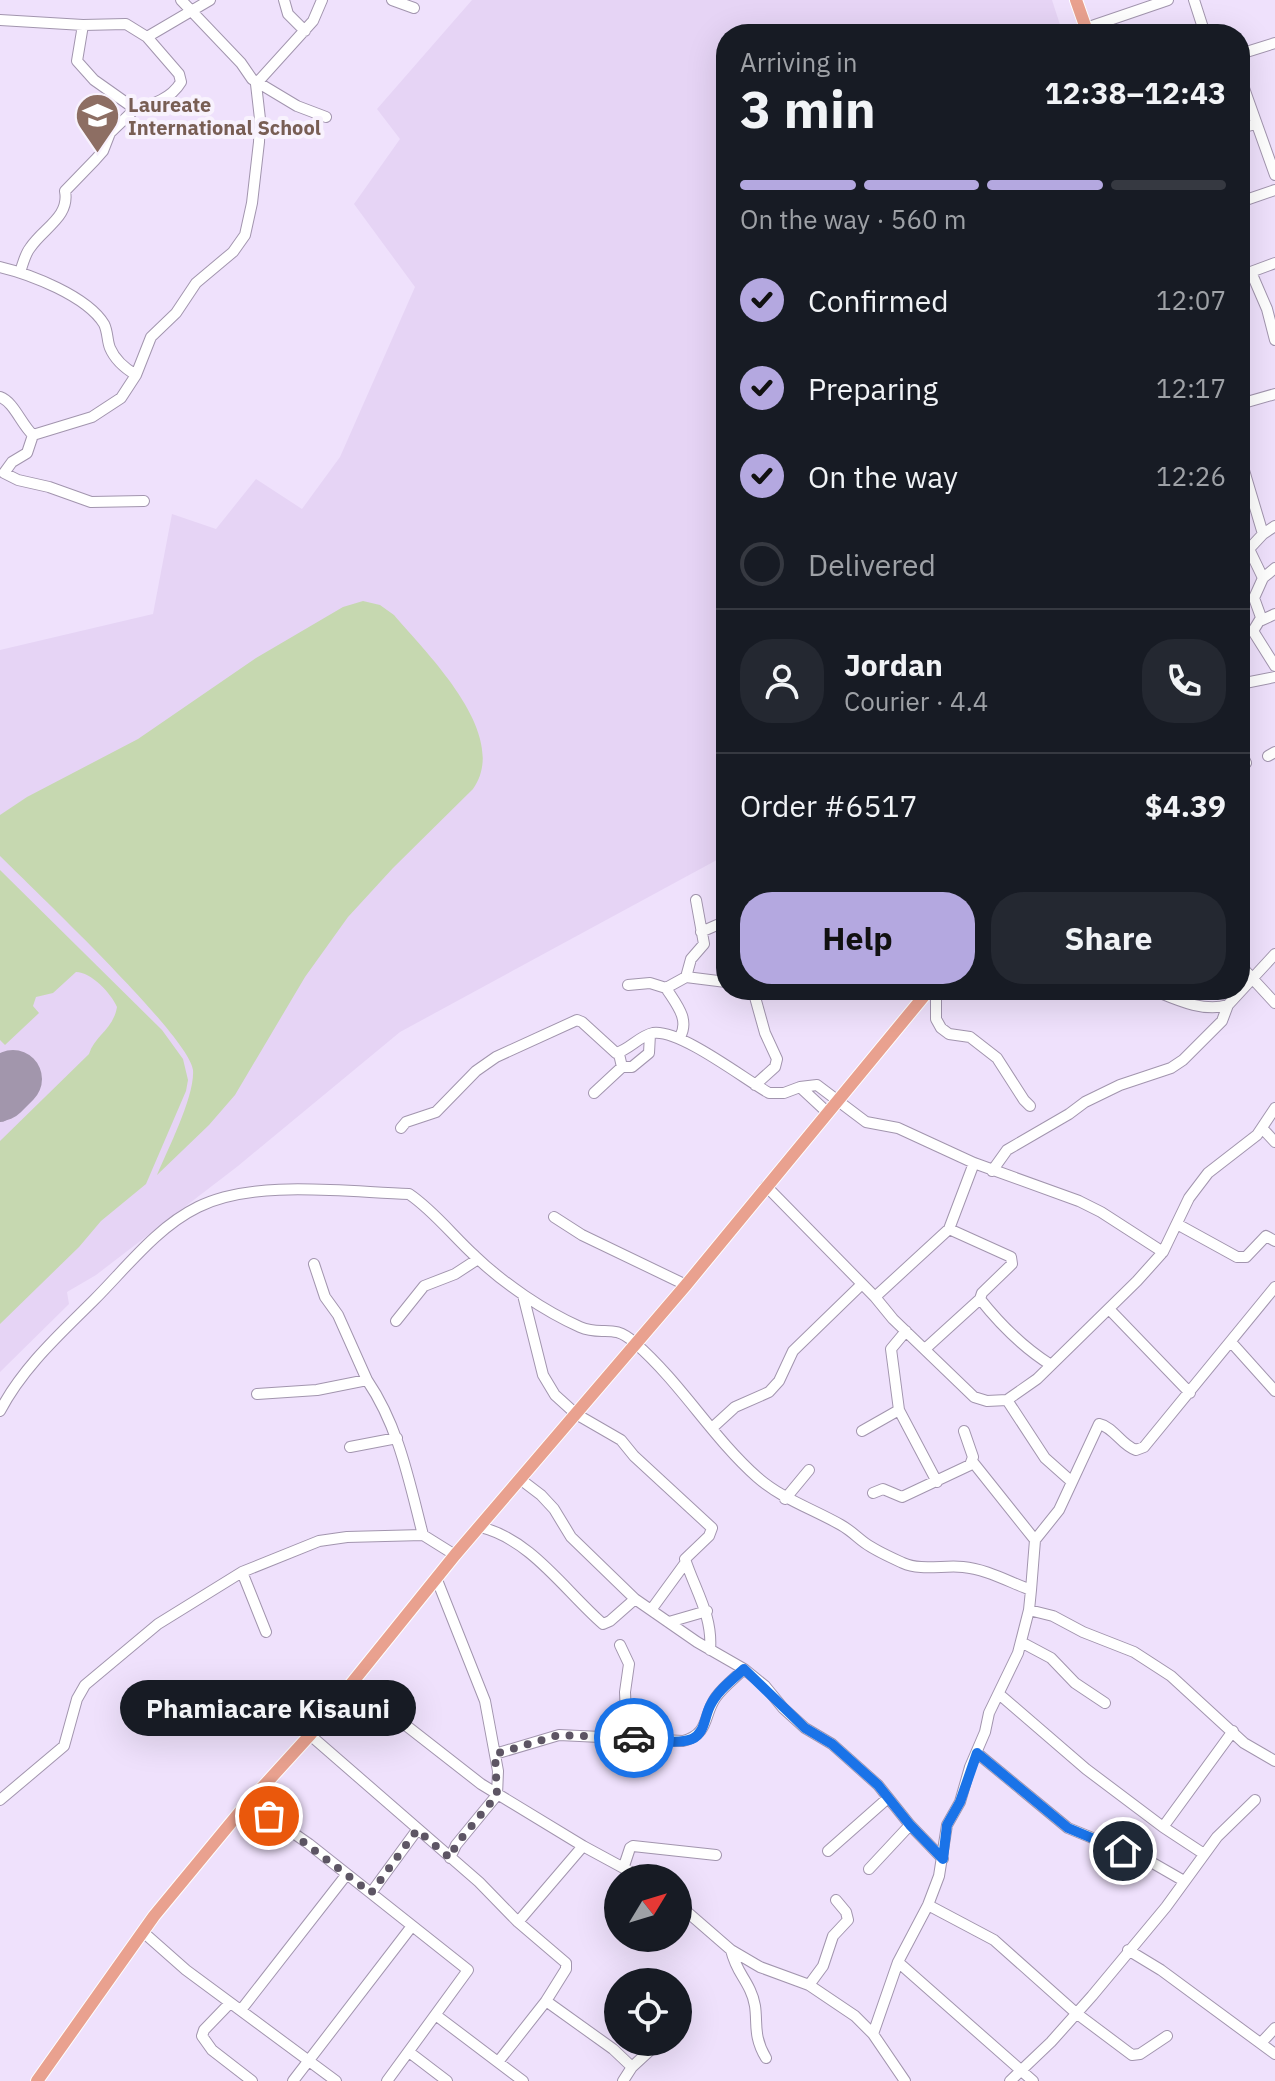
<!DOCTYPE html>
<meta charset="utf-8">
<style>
:root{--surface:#171b24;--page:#242831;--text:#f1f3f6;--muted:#9ea1a6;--line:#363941;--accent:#b4a8e0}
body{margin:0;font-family:"IBM Plex Sans",sans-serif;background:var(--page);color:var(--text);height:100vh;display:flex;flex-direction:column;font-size:30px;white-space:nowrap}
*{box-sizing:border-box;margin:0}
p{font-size:26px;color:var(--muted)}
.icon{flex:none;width:44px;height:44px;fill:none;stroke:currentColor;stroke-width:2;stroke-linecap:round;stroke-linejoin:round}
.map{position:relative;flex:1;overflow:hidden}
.drawer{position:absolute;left:716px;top:24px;width:534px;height:976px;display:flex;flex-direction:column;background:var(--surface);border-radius:32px;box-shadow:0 8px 32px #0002}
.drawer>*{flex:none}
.needle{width:52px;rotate:52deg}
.fabs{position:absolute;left:604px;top:1864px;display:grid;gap:16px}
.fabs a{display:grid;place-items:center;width:88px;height:88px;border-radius:50%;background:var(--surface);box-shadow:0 8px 32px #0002;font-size:40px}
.pin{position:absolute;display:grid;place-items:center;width:68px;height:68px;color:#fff;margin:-34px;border:4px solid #fff;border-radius:50%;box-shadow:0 2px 8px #0007}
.courier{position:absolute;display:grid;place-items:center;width:80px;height:80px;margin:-40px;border:6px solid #1a73e8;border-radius:50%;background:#fff;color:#222;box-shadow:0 2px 10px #0007}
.bubble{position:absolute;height:56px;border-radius:28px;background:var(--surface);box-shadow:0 8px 32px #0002;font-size:26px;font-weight:700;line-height:56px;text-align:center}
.headline em{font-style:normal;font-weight:700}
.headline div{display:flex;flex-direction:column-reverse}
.headline{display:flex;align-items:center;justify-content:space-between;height:136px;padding:0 24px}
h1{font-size:52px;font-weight:700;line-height:60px}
.bar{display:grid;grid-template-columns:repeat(4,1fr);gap:12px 8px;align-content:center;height:96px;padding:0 24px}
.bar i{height:10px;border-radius:6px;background:var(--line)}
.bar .current{background:var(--accent)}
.bar p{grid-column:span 4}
.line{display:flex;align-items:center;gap:20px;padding:0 24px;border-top:2px solid var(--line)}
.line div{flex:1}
.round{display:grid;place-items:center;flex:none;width:84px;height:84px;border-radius:32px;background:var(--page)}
ol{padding:0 24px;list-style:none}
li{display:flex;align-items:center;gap:24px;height:88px}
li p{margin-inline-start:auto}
li .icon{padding:8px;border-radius:50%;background:var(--accent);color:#111;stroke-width:4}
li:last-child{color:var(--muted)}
li i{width:44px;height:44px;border:4px solid var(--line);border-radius:50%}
.cta{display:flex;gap:16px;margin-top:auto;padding:16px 24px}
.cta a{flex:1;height:92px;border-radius:32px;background:var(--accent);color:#111;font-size:32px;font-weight:700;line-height:92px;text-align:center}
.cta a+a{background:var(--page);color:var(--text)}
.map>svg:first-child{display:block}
</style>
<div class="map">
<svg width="1275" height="2081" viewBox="0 0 1275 2081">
<rect width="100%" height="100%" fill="#efe1fc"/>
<path fill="#e6d4f5" d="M472,0H1052L1063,34H726V855L400,1032L238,1166L96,1275L67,1292L69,1304L0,1372V650L153,614L172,514L216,529L256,479L302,509L340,457L415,287L354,204L400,139L377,109Z"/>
<path fill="#c6d8b0" d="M363,601L380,605L394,615C428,655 511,735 473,789L393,868L348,917L305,977L235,1095L209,1125L157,1175C168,1149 195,1096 193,1070C189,1036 33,889 0,856V815L27,797L138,739L256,658L343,607Z
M0,870L162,1030L183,1059L188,1080L186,1091L146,1184L101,1221L79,1247L0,1324V1141L89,1054C95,1035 113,1030 117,1007C111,993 91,972 76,972L53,993L36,997L33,1006L39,1013L5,1045L0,1040Z"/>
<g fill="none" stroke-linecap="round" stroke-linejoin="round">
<path stroke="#a296ac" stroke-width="22" d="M0,1068C10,1081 15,1101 0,1111"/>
<path stroke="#a296ac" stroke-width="58" d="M0,1092L13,1079"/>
<defs>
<path id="minor" d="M181,0L241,63L252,79L297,106L326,117
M284,0L288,14L305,31
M392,0L414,8
M1194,0L1205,34
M0,20L83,25L126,24L147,37L210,0
M83,25L77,61L94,80L135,109C153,104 171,99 181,82L179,74L147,37
M1086,28L1168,0
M1240,54L1275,43
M1240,77L1275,175
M1240,128L1256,124
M1240,202L1275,190
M0,267C30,274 87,296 104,324C108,332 107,341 110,348C115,360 126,369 136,375
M20,272C23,264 25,254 30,248C43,228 70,217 65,191L95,160L103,151L110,133L135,109
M1251,272L1267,309L1275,340
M1240,276L1275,263
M0,397C14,402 21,424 33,435L92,417L121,398L136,375L151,337L176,313L196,283L233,252L245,235L252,203L259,142L260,119L256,84L313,21L322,0
M1240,404L1275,394
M33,435L27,453L12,462L4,473L18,480L49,487L91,502L144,501
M1240,457L1263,534
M1240,547L1249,549L1263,534L1275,526
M1249,549L1263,578
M1275,568L1263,578L1254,598L1262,620L1275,614
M1261,618L1253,631L1275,666
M1240,684L1275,677
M1240,751L1246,763
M1268,756L1275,752
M701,932L726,921
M1240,965L1275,1003
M686,977L691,959L704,944L696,900
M628,985L650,983L666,988L686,977L726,982
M666,988C676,1004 690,1019 680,1037
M753,990L765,1033L777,1059L775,1067L755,1085
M1153,990C1175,999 1204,1013 1228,1005
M936,997V1019L941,1028L949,1034L970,1037L997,1058L1024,1100L1030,1106
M622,1067H632L649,1053L650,1034
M800,1087L817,1085L866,1122L898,1128L974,1163L1079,1201L1101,1212L1163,1252
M594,1093L622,1067L619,1054
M401,1128L406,1122L436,1112L476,1071L496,1057L577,1020L582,1022L616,1053C629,1050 639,1036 653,1033C680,1029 744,1079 769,1093H784L800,1087L828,1113
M1262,1128L1275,1142
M974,1163L949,1229L1011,1257L1012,1264L982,1293L980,1299C999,1323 1024,1348 1051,1365
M992,1171L1007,1150L1069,1114L1085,1102L1120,1085L1171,1068L1183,1060L1222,1021L1228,1005L1275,954
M766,1186L875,1297L893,1319L974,1397L987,1401L1007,1400L1037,1379L1137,1281L1163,1252L1189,1198L1208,1173L1257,1135L1275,1108
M554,1217L582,1235L686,1285
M1177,1224L1237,1257H1246L1266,1236L1275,1241
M523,1295L543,1375L555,1395L576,1414L621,1440L634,1456L712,1528L709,1536L685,1559C695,1590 713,1616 710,1650
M875,1297L949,1229
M1109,1309L1190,1393
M396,1321L424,1286L455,1274L478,1259
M906,1331L891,1349L899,1410L937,1482
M1231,1342L1275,1391
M925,1349L980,1299
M367,1380C399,1427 409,1481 423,1535
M257,1394L317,1390L367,1380L338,1315L325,1297L314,1264
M1007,1400L1045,1458L1072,1482
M0,1411C23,1367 60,1334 94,1300C126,1268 157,1227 198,1207C254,1179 346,1192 409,1194C433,1210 453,1236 475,1256C503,1283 544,1311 580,1327C603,1337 612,1322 635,1343C681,1383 712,1437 757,1477C782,1499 813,1509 841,1525C850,1530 857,1537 865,1543C876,1551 890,1557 903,1563C920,1571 944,1565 963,1567C986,1569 1009,1582 1031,1590L1029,1610L1053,1616L1083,1632L1134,1652L1171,1676L1244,1743L1275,1761
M712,1428L735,1407L769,1392L779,1381L793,1351L862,1284
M862,1431L899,1410
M350,1447L397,1438
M972,1461L1035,1540
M520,1479L541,1495L554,1509L571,1537L635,1599L697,1642L744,1669L765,1686L783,1708L805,1728L832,1744L878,1785L910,1825L943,1859
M873,1493L883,1489L902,1497L970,1465L973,1457L964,1431
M785,1499L809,1470
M480,1527C531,1539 565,1591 603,1624L610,1621L635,1599
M242,1572L266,1632
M437,1580L485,1701L498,1771L497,1795L456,1845L450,1858
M1031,1590L1035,1540L1059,1510L1099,1424C1114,1427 1121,1445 1136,1450L1144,1447L1275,1287
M651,1610L686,1562
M669,1622L707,1611
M1021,1642L1051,1658L1075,1683L1105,1703
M620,1645L629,1664L625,1692L627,1738
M353,1684L481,1784L583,1846L642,1878
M999,1694L1086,1769L1163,1827L1233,1731
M310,1735L479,1882L518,1922L566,1963V1969L546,2001
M977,1753L1068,1828L1151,1862L1184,1881
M495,1754L559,1735L683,1741C710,1734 703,1715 716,1697C724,1686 735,1678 744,1669
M0,1800L64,1746L77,1699L85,1685L158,1624L242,1572L319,1541L347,1537L423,1535L455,1555
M249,1802L309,1844L468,1970L387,2081
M1163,1827L1204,1854
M828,1851L888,1798
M624,1866L630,1848L633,1846L716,1855
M869,1869L910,1825
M371,1893L417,1830
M678,1904L731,1950L760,1967L809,1985L855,2016L873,2034L905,2081
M928,1905L994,1940L1076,2013L1132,2055L1140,2054L1167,2036
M518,1922L583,1846
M143,1932L186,1970L336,2081
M731,1950C736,1970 743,1975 750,1990C762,2015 749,2030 766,2058
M1128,1950L1161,1970L1275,2054
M898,1962L1033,2081
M809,1985L823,1966L833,1936L848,1920L846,1912L836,1900
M230,2003L204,2030L202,2036L212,2050L252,2081
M241,2010L347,1874
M437,2016L523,2081
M678,2021L682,2017
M873,2034L898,1962L928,1905L939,1876L947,1825L960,1802L970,1767L985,1732L989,1713L1018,1653L1029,1610
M1261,2043L1275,2028
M409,2052L447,2081
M498,2062L546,2001L613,2049L632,2067L623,2081
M632,2067L659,2042
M293,2081L412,1926
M1010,2081L1051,2042L1092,1996L1166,1907L1217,1837L1255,1800"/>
<path id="major" d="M1076,0L1088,34
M37,2081L154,1916L239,1813L310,1735L455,1555L686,1285L929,990"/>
</defs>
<use href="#minor" stroke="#a295ae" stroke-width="12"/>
<use href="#major" stroke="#fff" stroke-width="14"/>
<use href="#minor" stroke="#fff" stroke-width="10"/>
<use href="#major" stroke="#e9a18f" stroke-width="12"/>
</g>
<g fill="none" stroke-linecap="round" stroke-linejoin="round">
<path stroke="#5d5564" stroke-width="8" stroke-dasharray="0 14.4" d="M269,1816L371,1893L417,1830L450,1858L456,1845L497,1795L495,1754L559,1735L634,1738"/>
<path stroke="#1a73e8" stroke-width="10" d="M634,1738C651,1739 676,1745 692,1739C705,1733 704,1718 710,1706C717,1691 732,1680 744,1669L805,1728L832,1744L878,1785L910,1825L943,1859L947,1825L960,1802L977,1753L1068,1828L1123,1851"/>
</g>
<defs>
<symbol id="school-pin" viewBox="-11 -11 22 30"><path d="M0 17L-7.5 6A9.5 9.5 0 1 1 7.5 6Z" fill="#8d6e63" stroke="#f8f2fd"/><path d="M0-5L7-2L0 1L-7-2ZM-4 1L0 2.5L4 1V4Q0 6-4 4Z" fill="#fff"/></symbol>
</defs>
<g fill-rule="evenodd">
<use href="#school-pin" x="72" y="90" width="51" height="69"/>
</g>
<g text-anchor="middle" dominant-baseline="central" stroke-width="8" stroke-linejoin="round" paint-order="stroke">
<g font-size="20" font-weight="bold" fill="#785e54" stroke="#f8f2fd" text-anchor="start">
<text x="128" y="104">Laureate<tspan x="128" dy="23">International School</tspan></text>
</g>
</g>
</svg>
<div class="fabs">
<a><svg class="needle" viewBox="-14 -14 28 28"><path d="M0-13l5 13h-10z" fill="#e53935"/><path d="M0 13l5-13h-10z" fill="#9ea1a6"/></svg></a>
<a><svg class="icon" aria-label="locate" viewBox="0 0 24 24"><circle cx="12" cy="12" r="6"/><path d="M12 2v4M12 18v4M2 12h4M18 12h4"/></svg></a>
</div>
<div class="pin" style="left:269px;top:1816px;background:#ea580c"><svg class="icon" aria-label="bag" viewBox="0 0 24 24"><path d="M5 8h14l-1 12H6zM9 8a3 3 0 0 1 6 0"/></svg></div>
<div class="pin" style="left:1123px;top:1851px;background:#1f2937"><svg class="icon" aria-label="home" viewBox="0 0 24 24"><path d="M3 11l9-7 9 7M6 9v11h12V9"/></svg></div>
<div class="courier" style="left:634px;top:1738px"><svg class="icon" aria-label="car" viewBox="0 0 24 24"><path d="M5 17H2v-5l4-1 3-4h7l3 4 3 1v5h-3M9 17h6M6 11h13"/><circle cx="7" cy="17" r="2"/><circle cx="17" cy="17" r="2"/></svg></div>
<div class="bubble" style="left:120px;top:1680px;width:296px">Phamiacare Kisauni</div>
<section class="drawer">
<div class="headline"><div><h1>3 min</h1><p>Arriving in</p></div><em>12:38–12:43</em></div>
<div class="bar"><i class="current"></i><i class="current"></i><i class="current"></i><i></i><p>On the way · 560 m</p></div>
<ol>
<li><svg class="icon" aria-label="check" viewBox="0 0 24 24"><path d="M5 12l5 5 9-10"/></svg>Confirmed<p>12:07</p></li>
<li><svg class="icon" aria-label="check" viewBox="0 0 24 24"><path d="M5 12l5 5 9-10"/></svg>Preparing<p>12:17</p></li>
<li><svg class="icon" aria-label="check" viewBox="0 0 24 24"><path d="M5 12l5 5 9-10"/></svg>On the way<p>12:26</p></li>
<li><i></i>Delivered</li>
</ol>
<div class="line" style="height:144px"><a class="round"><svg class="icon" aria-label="person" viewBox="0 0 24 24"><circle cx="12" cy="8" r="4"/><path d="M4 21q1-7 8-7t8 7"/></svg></a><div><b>Jordan</b><p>Courier · 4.4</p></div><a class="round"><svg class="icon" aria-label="phone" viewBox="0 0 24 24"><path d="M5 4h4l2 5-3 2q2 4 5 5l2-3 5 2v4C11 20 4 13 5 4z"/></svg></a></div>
<div class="line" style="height:104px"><div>Order #6517</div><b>$4.39</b></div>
<div class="cta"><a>Help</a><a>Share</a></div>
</section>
</div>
